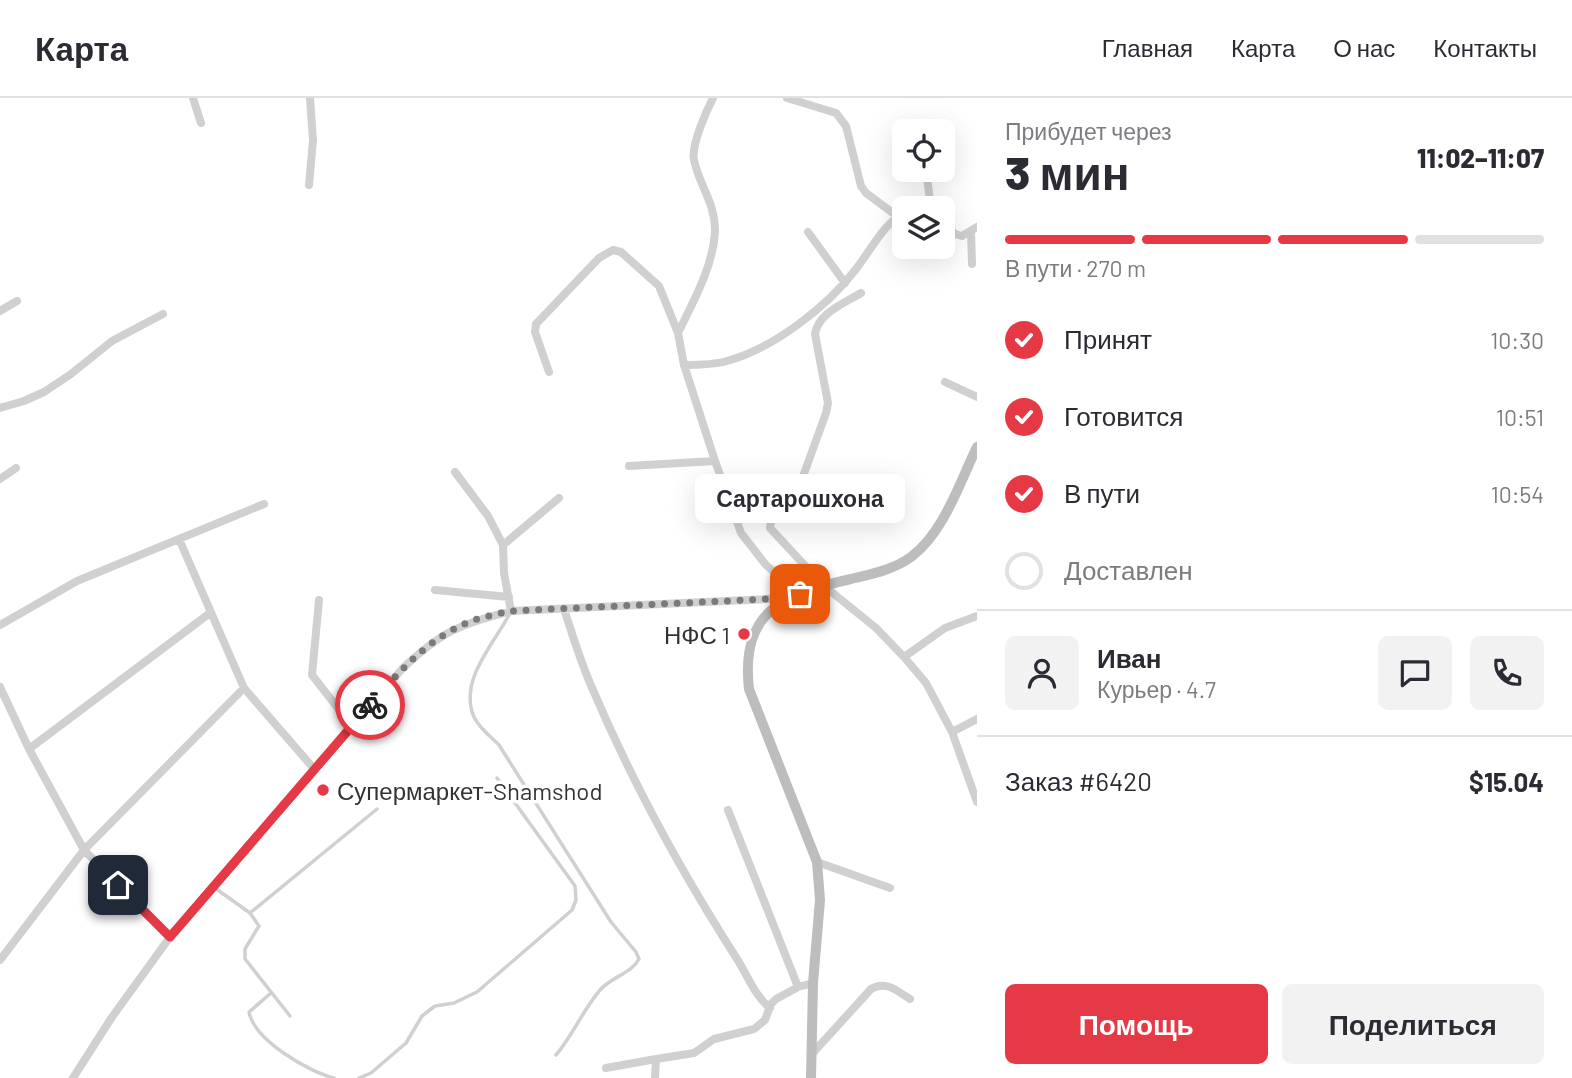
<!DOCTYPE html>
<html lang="ru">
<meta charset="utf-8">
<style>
:root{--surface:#fff;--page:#f2f2f3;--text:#2b2b33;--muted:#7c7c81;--line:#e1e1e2;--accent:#e63946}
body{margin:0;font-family:Barlow,sans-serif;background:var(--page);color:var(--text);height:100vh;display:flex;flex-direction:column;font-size:26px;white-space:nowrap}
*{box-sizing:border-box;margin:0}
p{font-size:23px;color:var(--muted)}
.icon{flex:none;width:38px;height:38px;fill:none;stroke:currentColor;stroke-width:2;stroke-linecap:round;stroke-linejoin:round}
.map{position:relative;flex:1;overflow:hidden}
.drawer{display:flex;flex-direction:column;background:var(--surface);width:595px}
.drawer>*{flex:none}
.fabs{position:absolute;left:892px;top:21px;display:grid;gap:14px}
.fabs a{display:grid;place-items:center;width:63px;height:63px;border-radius:10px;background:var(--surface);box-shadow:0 7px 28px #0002;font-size:35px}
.pin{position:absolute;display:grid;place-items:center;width:60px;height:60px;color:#fff;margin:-30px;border-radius:14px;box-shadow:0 4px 10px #0006}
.courier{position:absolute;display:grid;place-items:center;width:70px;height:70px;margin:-35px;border:5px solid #e63946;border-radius:50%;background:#fff;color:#222;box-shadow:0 2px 9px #0007}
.bubble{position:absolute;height:49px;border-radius:10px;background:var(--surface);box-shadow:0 7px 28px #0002;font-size:23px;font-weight:800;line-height:49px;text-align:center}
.headline em{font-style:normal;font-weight:800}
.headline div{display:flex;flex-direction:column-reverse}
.headline{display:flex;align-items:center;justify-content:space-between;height:119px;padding:0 28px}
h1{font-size:46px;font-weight:800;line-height:52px}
.bar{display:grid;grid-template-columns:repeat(4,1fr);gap:10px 7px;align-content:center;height:84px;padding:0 28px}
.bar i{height:9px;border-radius:5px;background:var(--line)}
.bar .active{background:var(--accent)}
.bar p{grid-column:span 4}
.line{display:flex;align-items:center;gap:18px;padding:0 28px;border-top:2px solid var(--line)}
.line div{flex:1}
.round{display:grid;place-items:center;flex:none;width:74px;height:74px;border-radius:10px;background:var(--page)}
ol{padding:0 28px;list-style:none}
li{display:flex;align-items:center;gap:21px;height:77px}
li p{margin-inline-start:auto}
li .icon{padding:7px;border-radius:50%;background:var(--accent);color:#fff;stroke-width:4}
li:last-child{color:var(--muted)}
li i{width:38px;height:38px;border:4px solid var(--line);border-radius:50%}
.cta{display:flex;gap:14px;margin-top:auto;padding:14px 28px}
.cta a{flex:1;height:80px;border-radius:10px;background:var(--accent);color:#fff;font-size:28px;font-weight:800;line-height:80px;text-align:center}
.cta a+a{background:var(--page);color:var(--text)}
header{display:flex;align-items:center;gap:42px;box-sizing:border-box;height:98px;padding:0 35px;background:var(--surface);border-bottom:2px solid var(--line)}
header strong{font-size:33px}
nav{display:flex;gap:38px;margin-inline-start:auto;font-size:24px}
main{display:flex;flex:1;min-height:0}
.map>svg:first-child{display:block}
</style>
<header>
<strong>Карта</strong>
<nav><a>Главная</a><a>Карта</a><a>О нас</a><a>Контакты</a></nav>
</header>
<main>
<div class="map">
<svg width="977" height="980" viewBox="0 0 977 980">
<rect width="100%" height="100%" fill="#fff"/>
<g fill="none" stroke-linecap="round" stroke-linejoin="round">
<path stroke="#d0d0d0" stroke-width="3.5" d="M510,515C495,545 458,582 474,619C479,630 491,639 499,647L611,824L636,854L639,861C631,876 611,879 600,892C583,912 573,937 556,957
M215,790L250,815L377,711
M250,815L259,828L245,851V861L290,918
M271,895L249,914C254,942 309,974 334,980
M359,980L371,975L406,945L422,918L435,908L454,905L477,894L572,812L576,802L575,788L497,680"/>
<path stroke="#d0d0d0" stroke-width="8" d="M193,0L201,25
M787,0L836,15L846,28L861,88L866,95L897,118
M926,72L931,110
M309,87L313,42L310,0
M911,110L922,106L931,109
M943,125L955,136L962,138L977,129
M808,134L845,185
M971,134L972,166
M861,195C845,205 818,215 815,236L828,305L826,315L801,384L771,422L770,430L823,487L876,530L904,559L926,585L952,634L977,704
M0,213L17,203
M678,235C693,204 713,169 715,134C716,106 699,87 694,62C691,47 706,14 713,0
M684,267C698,267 713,267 727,263C774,250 827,209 856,171C871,152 883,126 905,114
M549,274L535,234L536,226L599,160L613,152L621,154L659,188L678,235L684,267L715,363L741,435L766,467L800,496
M945,284L977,299
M0,310L24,303L44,294L71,276L112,243L163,216
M629,368L715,363
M455,374L488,418L503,447L504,475L511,513
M0,381L16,370
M179,441L244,590L315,672
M503,447L559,400
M435,492L509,499
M319,502L312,577L352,628
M564,511C573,538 581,566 593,592C633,686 682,775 737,861C748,878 754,897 770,910
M0,527L77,483L264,406
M904,559L945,530L977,518
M0,589L29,651L84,752L170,839
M952,634L977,621
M29,651L210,515
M728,712L798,889
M817,764L890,790
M0,862L84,752L244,590
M811,957L871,891C886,882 897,893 910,901
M606,970L656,961
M73,980L112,919L170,839L402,571C441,534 459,526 511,513L789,500
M655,980L656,961L694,955L714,941L754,931L765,922L771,906L776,901L798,889L813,885"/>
<path stroke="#bdbdbd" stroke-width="10" d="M811,980L813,885L820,802L817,764L749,591C740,512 784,496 851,481C871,476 893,472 911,459C944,434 959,386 977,349"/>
</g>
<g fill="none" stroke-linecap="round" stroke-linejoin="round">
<path stroke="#7a7a7a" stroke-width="7" stroke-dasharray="0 12.6" d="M370,607C399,574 427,541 469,524C482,519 497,516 511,513L789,500L800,496"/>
<path stroke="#e63946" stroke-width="9" d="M118,787L170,839L370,607"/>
</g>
<g fill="#e63946" stroke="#fff" stroke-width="2.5">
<circle cx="744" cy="536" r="7"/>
<circle cx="323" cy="692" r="7"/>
</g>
<g text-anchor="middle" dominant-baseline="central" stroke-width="7" stroke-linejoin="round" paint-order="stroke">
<g font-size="24" fill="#333" stroke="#fff" text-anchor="end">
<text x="730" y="536">НФС 1</text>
<text x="337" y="692" text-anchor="start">Супермаркет-Shamshod</text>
</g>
</g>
</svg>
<div class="fabs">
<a><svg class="icon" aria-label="locate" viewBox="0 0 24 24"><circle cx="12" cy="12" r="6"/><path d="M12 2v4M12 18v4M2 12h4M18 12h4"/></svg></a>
<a><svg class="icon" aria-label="layers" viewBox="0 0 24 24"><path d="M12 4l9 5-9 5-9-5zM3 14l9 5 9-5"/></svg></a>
</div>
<div class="pin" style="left:800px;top:496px;background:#ea580c"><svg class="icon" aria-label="bag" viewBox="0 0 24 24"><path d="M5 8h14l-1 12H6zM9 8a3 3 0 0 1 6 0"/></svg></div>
<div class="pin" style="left:118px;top:787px;background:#1f2937"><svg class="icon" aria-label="home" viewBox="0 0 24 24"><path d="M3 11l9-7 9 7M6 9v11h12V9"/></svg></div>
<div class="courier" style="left:370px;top:607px"><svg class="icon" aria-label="bike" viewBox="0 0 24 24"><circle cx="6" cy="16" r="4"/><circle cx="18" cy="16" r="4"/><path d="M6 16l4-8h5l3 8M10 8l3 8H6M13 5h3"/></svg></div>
<div class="bubble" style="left:695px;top:376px;width:210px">Сартарошхона</div>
</div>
<section class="drawer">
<div class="headline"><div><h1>3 мин</h1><p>Прибудет через</p></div><em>11:02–11:07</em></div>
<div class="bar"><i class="active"></i><i class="active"></i><i class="active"></i><i></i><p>В пути · 270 m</p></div>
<ol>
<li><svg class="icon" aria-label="check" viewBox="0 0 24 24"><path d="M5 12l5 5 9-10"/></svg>Принят<p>10:30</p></li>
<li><svg class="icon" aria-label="check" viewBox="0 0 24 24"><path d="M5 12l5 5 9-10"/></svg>Готовится<p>10:51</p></li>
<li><svg class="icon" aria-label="check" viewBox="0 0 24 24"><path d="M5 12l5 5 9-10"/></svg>В пути<p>10:54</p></li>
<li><i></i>Доставлен</li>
</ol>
<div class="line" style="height:126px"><a class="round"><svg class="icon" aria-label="person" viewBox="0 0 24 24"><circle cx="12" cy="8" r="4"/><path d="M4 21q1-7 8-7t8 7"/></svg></a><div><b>Иван</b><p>Курьер · 4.7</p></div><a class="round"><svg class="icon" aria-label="chat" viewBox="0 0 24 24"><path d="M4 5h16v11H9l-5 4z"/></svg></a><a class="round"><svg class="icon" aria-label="phone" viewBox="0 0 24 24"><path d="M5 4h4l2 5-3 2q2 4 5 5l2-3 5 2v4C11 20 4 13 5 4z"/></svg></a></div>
<div class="line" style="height:91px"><div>Заказ #6420</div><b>$15.04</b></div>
<div class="cta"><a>Помощь</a><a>Поделиться</a></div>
</section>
</main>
